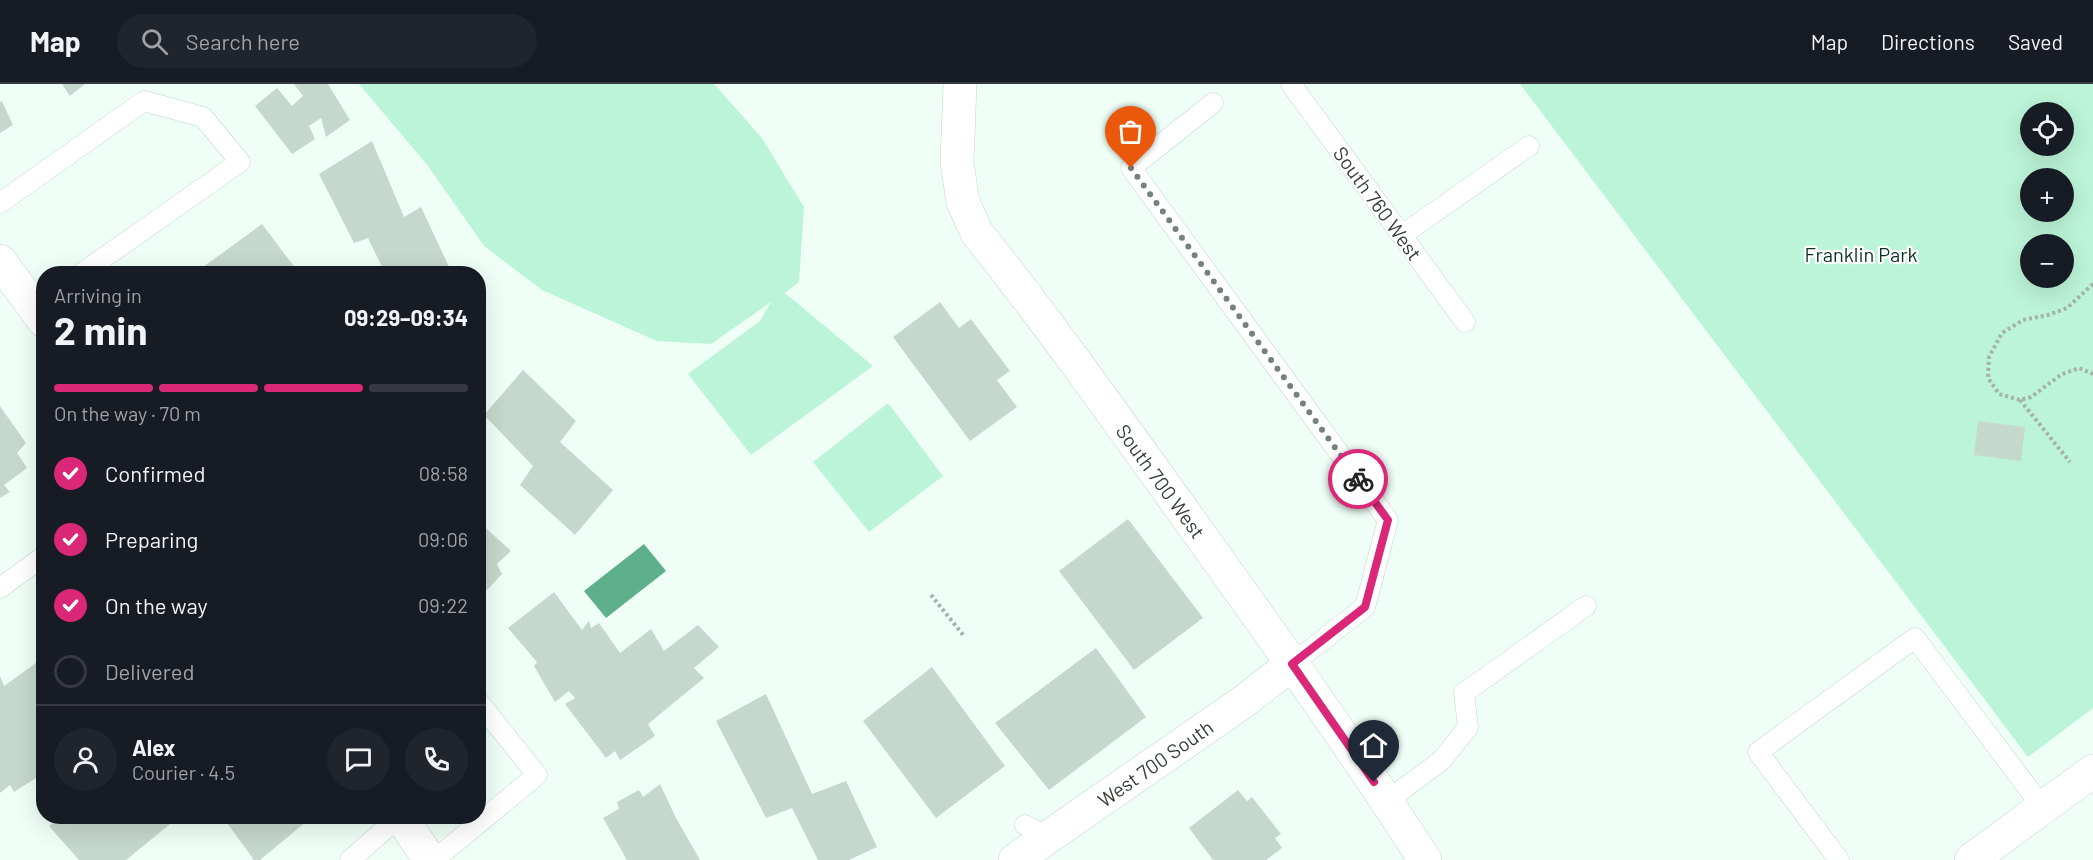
<!DOCTYPE html>
<meta charset="utf-8">
<style>
:root{--surface:#171b24;--page:#20242c;--text:#f1f3f6;--muted:#9ea1a6;--line:#363941;--accent:#db2777}
body{margin:0;font-family:Barlow,sans-serif;background:var(--page);color:var(--text);height:100vh;display:flex;flex-direction:column;font-size:22px;white-space:nowrap}
*{box-sizing:border-box;margin:0}
p{font-size:20px;color:var(--muted)}
.icon{flex:none;width:33px;height:33px;fill:none;stroke:currentColor;stroke-width:2;stroke-linecap:round;stroke-linejoin:round}
.map{position:relative;flex:1;overflow:hidden}
.sheet{position:absolute;left:36px;top:182px;width:450px;height:558px;display:flex;flex-direction:column;background:var(--surface);border-radius:24px;box-shadow:0 6px 24px #0002}
.sheet>*{flex:none}
.controls{position:absolute;left:2020px;top:18px;display:grid;gap:12px}
.controls a{display:grid;place-items:center;width:54px;height:54px;border-radius:50%;background:var(--surface);box-shadow:0 6px 24px #0002;font-size:30px}
.pin{position:absolute;display:grid;place-items:center;width:51px;height:51px;color:#fff;margin:-62px -26px;border-radius:50% 50% 50% 0;rotate:-45deg;box-shadow:0 0 6px #0007}
.pin .icon{rotate:45deg}
.courier{position:absolute;display:grid;place-items:center;width:60px;height:60px;margin:-30px;border:4px solid #db2777;border-radius:50%;background:#fff;color:#222;box-shadow:0 2px 8px #0007}
.overview em{font-style:normal;font-weight:700}
.overview div{display:flex;flex-direction:column-reverse}
.overview{display:flex;align-items:center;justify-content:space-between;height:102px;padding:0 18px}
h1{font-size:39px;font-weight:700;line-height:45px}
.bar{display:grid;grid-template-columns:repeat(4,1fr);gap:9px 6px;align-content:center;height:72px;padding:0 18px}
.bar i{height:8px;border-radius:4px;background:var(--line)}
.bar .selected{background:var(--accent)}
.bar p{grid-column:span 4}
.line{display:flex;align-items:center;gap:15px;padding:0 18px;border-top:2px solid var(--line)}
.line div{flex:1}
.round{display:grid;place-items:center;flex:none;width:63px;height:63px;border-radius:32px;background:var(--page)}
ol{padding:0 18px;list-style:none}
li{display:flex;align-items:center;gap:18px;height:66px}
li p{margin-inline-start:auto}
li .icon{padding:6px;border-radius:50%;background:var(--accent);color:#fff;stroke-width:4}
li:last-child{color:var(--muted)}
li i{width:33px;height:33px;border:3px solid var(--line);border-radius:50%}
header{display:flex;align-items:center;gap:36px;box-sizing:border-box;height:84px;padding:0 30px;background:var(--surface);border-bottom:2px solid var(--line)}
header strong{font-size:28px}
nav{display:flex;gap:33px;margin-inline-start:auto;font-size:21px}
.search{width:420px;height:54px;background:var(--page);display:flex;align-items:center;gap:15px;box-sizing:border-box;padding:0 21px;border-radius:33px;color:var(--muted);font-size:22px}
.map>svg:first-child{display:block}
</style>
<header>
<strong>Map</strong>
<div class="search"><svg class="icon" aria-label="search" viewBox="0 0 24 24"><circle cx="10" cy="10" r="6"/><path d="M15 15l6 6"/></svg>Search here</div>
<nav><a>Map</a><a>Directions</a><a>Saved</a></nav>
</header>
<div class="map">
<svg width="2093" height="776" viewBox="0 0 2093 776">
<rect width="100%" height="100%" fill="#effff7"/>
<path fill="#bcf4d9" fill-rule="evenodd" d="M359,0H714L762,54L804,123L799,198L785,209L873,282L751,371L688,290L760,237L771,218L711,260L657,257L542,206L484,162L428,82Z
M1520,0H2093V624L2028,673ZM2031,28H2064V62H2031ZM2031,94H2064V128H2031ZM2031,160H2064V194H2031Z
M888,319L943,392L869,448L813,378Z"/>
<path fill="#5eb08d" d="M644,460L666,487L606,534L584,507Z"/>
<path fill="#c5d8ce" d="M62,0H85L70,12Z
M294,0H328L350,36L326,53L321,34L309,42L315,55L292,70L255,22L277,4L292,22L303,12Z
M2,17L13,41L0,49V18Z
M372,57L404,133L421,123L452,189H385L368,154L354,159L319,90Z
M262,140L299,189H201L199,186Z
M940,218L959,244L971,235L1010,287L997,296L1017,323L970,357L893,253Z
M523,286L576,337L560,358L613,406L575,451L520,401L533,382L484,331Z
M0,322L26,359L17,369L27,384L4,401L10,408L0,414Z
M1978,337L2025,343L2021,377L1974,371Z
M1128,435L1203,534L1134,586L1059,487Z
M478,437L511,467L497,480L502,490L487,506L480,499L478,501Z
M554,508L582,546L589,537L591,544L599,539L620,569L651,545L664,567L698,541L719,563L694,584L704,594L648,640L655,652L620,676L615,667L606,674L565,620L575,614L569,607L555,618L534,582L537,578L508,544Z
M1096,564L1146,633L1049,706L995,639Z
M44,573V689L14,708L10,701L0,709V592L4,602Z
M932,583L1005,682L936,734L863,637Z
M766,610L812,710L846,697L877,763L849,776H818L792,724L766,734L716,637Z
M660,700L676,734L700,776H627L603,734L619,725L617,718L639,706L643,713Z
M1238,706L1247,717L1252,713L1281,750L1275,754L1282,764L1266,776H1213L1189,744Z
M61,732H180L126,776H79L49,742Z
M222,732H313L260,776H254Z"/>
<g fill="none" stroke-linecap="round" stroke-linejoin="round">
<defs>
<path id="service" d="M1291,0L1465,238
M1213,19L1131,84L1388,436L1365,523L1292,580
M0,119L144,17L203,33L240,78L82,189
M1402,151L1529,62
M0,504L44,472
M1387,717L1442,676L1468,643L1464,609L1586,522
M1025,741L1048,753
M350,776L400,732
M434,776L537,691L478,617
M1839,776L1758,668L1915,554L2043,724"/>
<path id="minor" d="M960,0L957,79L963,118L977,149C1056,248 1129,352 1203,455C1279,561 1355,667 1425,776
M0,177L44,237
M400,732L430,776
M1015,776L1243,618L1292,580"/>
<path id="tertiary" d="M1971,776L2093,687"/>
</defs>
<use href="#service" stroke="#c3d6cd" stroke-width="21"/>
<use href="#minor" stroke="#c3d6cd" stroke-width="34"/>
<use href="#tertiary" stroke="#c3d6cd" stroke-width="34"/>
<path stroke="#a5b1ab" stroke-width="4" stroke-dasharray="3 3" stroke-linecap="butt" d="M2093,200L2067,224L2048,231L2023,236L2002,249L1989,273L1988,294L1999,310L2020,316L2031,313L2062,290L2079,284L2093,290
M2020,316L2070,378
M931,511L964,552"/>
<use href="#service" stroke="#fff" stroke-width="20"/>
<use href="#minor" stroke="#fff" stroke-width="33"/>
<use href="#tertiary" stroke="#fff" stroke-width="33"/>
</g>
<g fill="none" stroke-linecap="round" stroke-linejoin="round">
<path stroke="#77817c" stroke-width="6" stroke-dasharray="0 10.8" d="M1131,84L1358,395"/>
<path stroke="#db2777" stroke-width="8" d="M1358,395L1388,436L1365,523L1292,580L1374,698"/>
</g>
<g text-anchor="middle" dominant-baseline="central" stroke-width="4.5" stroke-linejoin="round" paint-order="stroke">
<g font-size="20" fill="#363d39" stroke="#fff">
<text transform="translate(1378 119) rotate(54)">South 760 West</text>
<text transform="translate(1161 397) rotate(54)">South 700 West</text>
<text transform="translate(1155 679) rotate(-35)">West 700 South</text>
</g>
<g font-size="20" fill="#0b3123" stroke="#fff">
<text x="1861" y="170">Franklin Park</text>
</g>
</g>
</svg>
<div class="controls">
<a><svg class="icon" aria-label="locate" viewBox="0 0 24 24"><circle cx="12" cy="12" r="6"/><path d="M12 2v4M12 18v4M2 12h4M18 12h4"/></svg></a>
<a>+</a>
<a>−</a>
</div>
<div class="pin" style="left:1131px;top:84px;background:#ea580c"><svg class="icon" aria-label="bag" viewBox="0 0 24 24"><path d="M5 8h14l-1 12H6zM9 8a3 3 0 0 1 6 0"/></svg></div>
<div class="pin" style="left:1374px;top:698px;background:#1f2937"><svg class="icon" aria-label="home" viewBox="0 0 24 24"><path d="M3 11l9-7 9 7M6 9v11h12V9"/></svg></div>
<div class="courier" style="left:1358px;top:395px"><svg class="icon" aria-label="bike" viewBox="0 0 24 24"><circle cx="6" cy="16" r="4"/><circle cx="18" cy="16" r="4"/><path d="M6 16l4-8h5l3 8M10 8l3 8H6M13 5h3"/></svg></div>
<section class="sheet">
<div class="overview"><div><h1>2 min</h1><p>Arriving in</p></div><em>09:29–09:34</em></div>
<div class="bar"><i class="selected"></i><i class="selected"></i><i class="selected"></i><i></i><p>On the way · 70 m</p></div>
<ol>
<li><svg class="icon" aria-label="check" viewBox="0 0 24 24"><path d="M5 12l5 5 9-10"/></svg>Confirmed<p>08:58</p></li>
<li><svg class="icon" aria-label="check" viewBox="0 0 24 24"><path d="M5 12l5 5 9-10"/></svg>Preparing<p>09:06</p></li>
<li><svg class="icon" aria-label="check" viewBox="0 0 24 24"><path d="M5 12l5 5 9-10"/></svg>On the way<p>09:22</p></li>
<li><i></i>Delivered</li>
</ol>
<div class="line" style="height:108px"><a class="round"><svg class="icon" aria-label="person" viewBox="0 0 24 24"><circle cx="12" cy="8" r="4"/><path d="M4 21q1-7 8-7t8 7"/></svg></a><div><b>Alex</b><p>Courier · 4.5</p></div><a class="round"><svg class="icon" aria-label="chat" viewBox="0 0 24 24"><path d="M4 5h16v11H9l-5 4z"/></svg></a><a class="round"><svg class="icon" aria-label="phone" viewBox="0 0 24 24"><path d="M5 4h4l2 5-3 2q2 4 5 5l2-3 5 2v4C11 20 4 13 5 4z"/></svg></a></div>
</section>
</div>
